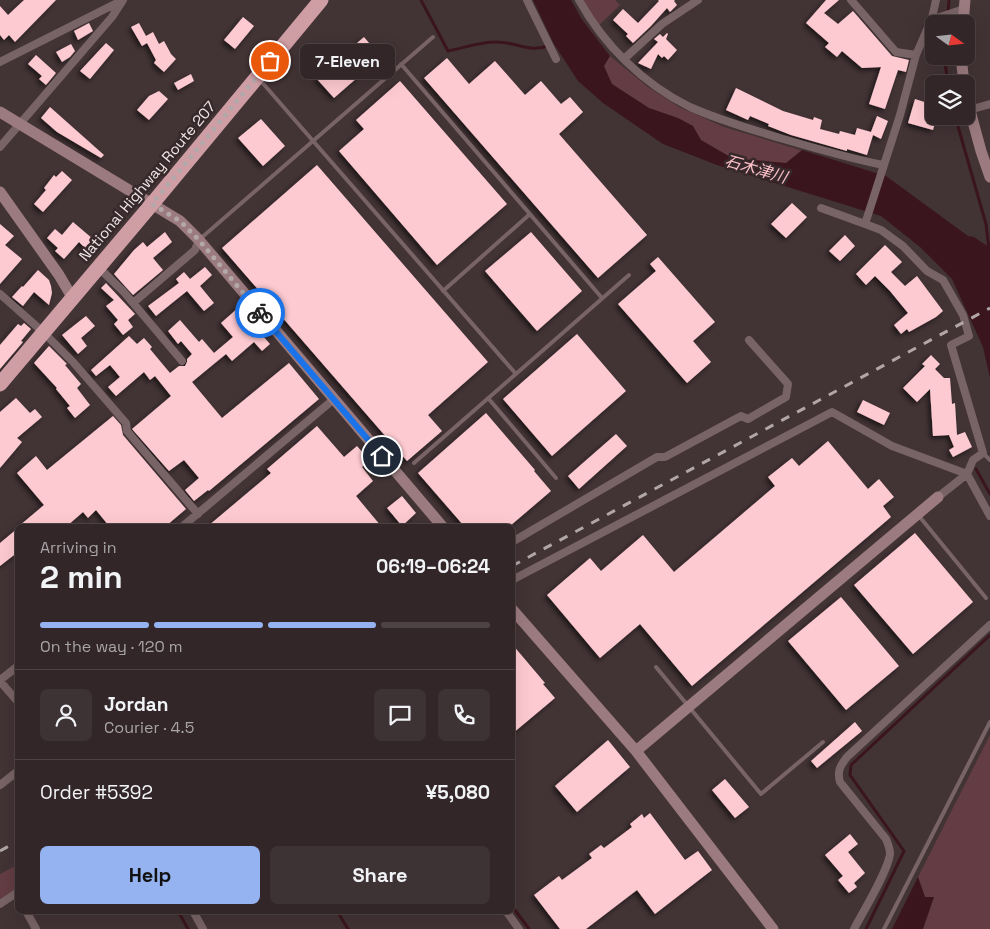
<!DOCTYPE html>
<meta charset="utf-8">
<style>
:root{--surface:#322628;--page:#3d3234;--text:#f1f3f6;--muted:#a8a5a8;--line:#4d4345;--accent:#95b2f1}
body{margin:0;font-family:"Space Grotesk","Noto Sans JP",sans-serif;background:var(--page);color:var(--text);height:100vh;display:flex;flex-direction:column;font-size:19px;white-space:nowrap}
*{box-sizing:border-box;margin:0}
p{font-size:16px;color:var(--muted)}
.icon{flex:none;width:28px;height:28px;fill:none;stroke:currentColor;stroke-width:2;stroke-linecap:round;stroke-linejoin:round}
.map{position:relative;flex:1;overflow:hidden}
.side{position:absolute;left:15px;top:524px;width:500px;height:390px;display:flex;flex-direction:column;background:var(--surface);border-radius:8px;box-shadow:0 5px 20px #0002,0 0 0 1px var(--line)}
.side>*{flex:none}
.needle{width:32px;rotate:105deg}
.tools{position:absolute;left:925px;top:15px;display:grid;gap:10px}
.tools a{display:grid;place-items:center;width:50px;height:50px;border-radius:8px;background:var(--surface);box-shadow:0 5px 20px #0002,0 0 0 1px var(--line);font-size:25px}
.pin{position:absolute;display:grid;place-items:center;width:42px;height:42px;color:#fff;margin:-21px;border:2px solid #fff;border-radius:50%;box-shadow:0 1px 5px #0007}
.courier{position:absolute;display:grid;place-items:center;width:50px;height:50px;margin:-25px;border:4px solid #1a73e8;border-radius:50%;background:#fff;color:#222;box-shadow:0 1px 6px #0007}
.bubble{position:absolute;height:35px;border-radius:8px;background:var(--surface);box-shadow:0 5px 20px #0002,0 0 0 1px var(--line);font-size:16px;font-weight:700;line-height:35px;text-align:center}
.overview em{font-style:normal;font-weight:700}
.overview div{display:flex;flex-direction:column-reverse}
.overview{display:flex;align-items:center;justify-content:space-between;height:85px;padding:0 25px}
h1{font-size:32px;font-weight:700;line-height:38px}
.bar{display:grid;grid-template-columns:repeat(4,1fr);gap:8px 5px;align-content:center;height:60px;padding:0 25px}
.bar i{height:6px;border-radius:4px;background:var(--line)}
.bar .on{background:var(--accent)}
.bar p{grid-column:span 4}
.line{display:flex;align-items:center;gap:12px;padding:0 25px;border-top:1px solid var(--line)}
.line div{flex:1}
.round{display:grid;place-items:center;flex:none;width:52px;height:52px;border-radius:8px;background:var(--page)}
.cta{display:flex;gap:10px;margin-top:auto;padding:10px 25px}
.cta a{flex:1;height:58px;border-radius:8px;background:var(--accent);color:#111;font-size:20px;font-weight:700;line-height:58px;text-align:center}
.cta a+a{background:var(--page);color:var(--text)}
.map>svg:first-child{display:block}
</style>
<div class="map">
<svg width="990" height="929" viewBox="0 0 990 929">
<defs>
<filter id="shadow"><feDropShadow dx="-2.5" dy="2.5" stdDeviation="2.5" flood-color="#0009"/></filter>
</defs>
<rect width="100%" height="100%" fill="#423335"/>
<path fill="#633d43" d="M583,0H615L620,5L598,26Z
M581,18L610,56L648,87L679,107L724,127L886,176L732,158L614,93Z
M990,735V929H908L925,897L918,877Z
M17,865V887L13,893L0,901V874Z"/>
<path fill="#3b151d" d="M533,0H571L581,18L610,56L604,66L612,84L649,108L678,118L693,126L701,140L732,158L786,163L802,150L886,176L968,236L974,237L990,248V378L983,347L952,279L920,247L881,216L717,165L663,144L603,103L578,81L554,44Z
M918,877L925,897H934L923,929H892Z"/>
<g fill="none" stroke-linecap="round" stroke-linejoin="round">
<path stroke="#3b151d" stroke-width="3" d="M421,0L448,51C463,48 480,42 495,42C516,41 529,54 550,45
M947,24L949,0
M944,56L948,84
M955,116L986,224L989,249
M976,469L990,494
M512,906L529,929
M178,911L188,929
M337,911L348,929
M866,929L904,851L850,775L851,765L990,635"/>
</g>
<path fill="#fecad1" filter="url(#shadow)" d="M24,0H56L15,42L9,35L4,40L0,35V6L8,15Z
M658,0H675L674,1L677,5L670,12L667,8L651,26L633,43L626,36L628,34L613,20L623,9L638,23L659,1Z
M826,0H839L824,13L838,24L853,11L892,56L909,60L906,72L898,70L885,109L869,104L881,67L862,68L842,51L837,57L825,47L829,43L806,23Z
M243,17L254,26L235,49L224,40Z
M89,23L93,31L78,40L74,31Z
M139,23L146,36L153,32L159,44L164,41L171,54L176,59L164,72L154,63L156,60L147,43L142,46L131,27Z
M667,33L668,34L666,39L677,50L668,60L664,56L662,58L658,54L651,69L638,63L658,42L654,39L660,34L663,37Z
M364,37L381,57L334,98L316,78Z
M106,43L114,50L90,79L80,71Z
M71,44L75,51L70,57L62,62L56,52Z
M36,55L56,73L46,85L39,79L42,76L28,64Z
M447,58L469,84L495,61L525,95L541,81L561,104L570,97L583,112L559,134L647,235L598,278L424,78Z
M191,74L194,81L178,90L174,83Z
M400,81L507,204L437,265L339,151L364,129L356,120Z
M736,88L783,111L813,120L814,117L822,120L820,129L839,134L840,131L855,135L857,128L871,132L877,116L888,121L881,139L873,135L867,155L847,149V151L791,135L768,126L769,124L750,116L748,120L726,110Z
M159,91L168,99L149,120L137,110L149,96Z
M915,99L934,105V116H937L933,130L908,123Z
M50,107L104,155L101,158L57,132L41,118Z
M261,119L285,146L263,166L238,138Z
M317,165L488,362L428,415L442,431L407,461L222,248Z
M62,171L72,180L43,212L34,204L46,190L44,188L54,175L56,177Z
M792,203L807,217L786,238L771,224Z
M73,222L93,239L85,248L79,242L64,259L55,251L58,248L47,238L55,229L62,235Z
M0,224L14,236L5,245L22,259L0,284Z
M165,232L172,242L153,258L163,270L133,295L114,274L134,250L143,242L147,247Z
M531,232L582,291L537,331L485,271Z
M845,235L855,246L840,261L829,251Z
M885,245L902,262L891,272L905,286L917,276L943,311L936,317L909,332L907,329L901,334L894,325L908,313L890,291L875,276L866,285L856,274Z
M658,257L715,322L693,341L711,362L687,383L618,304L656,271L650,264Z
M205,267L212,275L200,286L214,303L204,311L187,291L156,316L148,306L179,283L176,279L184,272L190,279Z
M38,270L49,280L51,286L52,293L49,305L34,292L23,306L12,297L22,286L23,287Z
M106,283L135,314L128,320L133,327L123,335L114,324L118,320L106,306L114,300L101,288Z
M239,307L251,321L253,319L259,325L256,328L270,344L262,351L254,342L232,361L226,354L192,382L222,418L289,363L319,399L209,491L208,490L194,501L185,490L199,478L184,460L169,471L132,429L171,396L155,376L150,380L144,372L116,396L108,387L120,377L110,365L96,376L91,370L129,336L137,344L144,338L152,347L150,349L170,373L179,366H185L187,362V359L192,354L181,341L178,344L168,331L180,320L199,342L202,339L214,353L233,337L221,323Z
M86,316L95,326L81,338L87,346L78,354L62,335Z
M24,323L31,329L21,341L23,342L0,369V345L18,324L21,326Z
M577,334L626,391L552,456L503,399Z
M49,346L67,364L65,365L81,384L77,388L90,405L75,418L67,408L70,406L56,389L57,388L34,363Z
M931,355L940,364L935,369L944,378H950L952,404L955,403L957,435L965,432L972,447L953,457L949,450L954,447L949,435L933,436L930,389L917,402L903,388L925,366L922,364Z
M16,398L30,413L35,409L42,417L17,438L22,442L0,468V412Z
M863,400L890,413L884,425L857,412Z
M486,413L535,470L534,471L551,491L510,526H464L418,473Z
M113,416L121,425L123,435L186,509L166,526H109L96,510L88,518L83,512L67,526H19L44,505L17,473L36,456L47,470Z
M317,426L344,457L357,446L370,461L362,467L373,481L356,496L381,526H208L271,473L267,469Z
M616,434L627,446L579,489L568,476Z
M828,441L868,489L879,479L894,497L883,506L891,517L692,686L640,624L600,658L547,595L590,558L601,571L643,535L674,572L775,486L768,477L792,458L799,466Z
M402,496L416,513L402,526L387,508Z
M18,528V552L0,566V543Z
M915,533L973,602L913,654L854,585Z
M841,597L899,666L846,710L788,641Z
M512,644L545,683L543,684L555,698L512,734Z
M855,722L862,731L817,768L811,761Z
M608,740L630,767L577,812L555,786Z
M725,779L749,807L735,818L712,790Z
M650,813L685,860L698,851L712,870L655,914L637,890L586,929H560L534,895L559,876L562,880L592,858L589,854L601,845L604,848L632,827L630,824L642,814L644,818Z
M850,834L858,844L848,852L865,873L854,883L857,887L849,893L838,880L843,876L825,855Z"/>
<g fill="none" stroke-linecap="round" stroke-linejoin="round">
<path stroke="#786366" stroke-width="4" d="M401,64L602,298
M260,80L516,374
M200,239L433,37
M443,291L530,214
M488,398L556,478
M983,453L990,460
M414,463L629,275
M919,516L986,598
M656,667L761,794L823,742
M884,929L990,722"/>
<path stroke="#786366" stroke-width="8" d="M527,0L556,59
M579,0C604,45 643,84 690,107C719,120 750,129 780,138C814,148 848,158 883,165
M851,0L896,52L916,55
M936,0L932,18L916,55L900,115L865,224L881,230L903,246L927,271L943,280L963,315L969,336L951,345L983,453L973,460L967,474L938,497
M932,18H937L964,9
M624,59L662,24L698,0
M0,62L121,1
M969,110L990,104
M0,147L112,17L123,0
M821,208L865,224
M98,267L123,291L182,361
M0,294L43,332L73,362L126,423L127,431L198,514
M133,303L195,250L199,240
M183,526L334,399
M512,542L657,457H665L741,416L748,419L786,397L788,384L749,340
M512,580L832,412L892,446L967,474L990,516
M0,680L18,666
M0,681L18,702
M0,785L18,771
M0,904L18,892
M26,911L36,929
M193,911L203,929
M506,911L519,929
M854,929C863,912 888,871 890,854C890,848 888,844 886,839L840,782C837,771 840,766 847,757L990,625"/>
<path stroke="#9b7b7f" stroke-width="11" d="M963,24L965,0
M961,56L964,84
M966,96L981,151L990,177
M0,112L180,221L199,240L442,526
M0,192L59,275L72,297
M512,609L636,751L773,929
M636,751L938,497"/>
<path stroke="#cf9da4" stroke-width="15" d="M0,384L152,204L321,0"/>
<path stroke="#b2a7a8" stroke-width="3" stroke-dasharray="9 9" stroke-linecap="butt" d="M512,566L990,308
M0,851L18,841"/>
</g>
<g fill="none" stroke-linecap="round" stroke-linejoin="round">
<path stroke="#b3a8a9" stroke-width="5" stroke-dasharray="0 9" d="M260,313L199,240L180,221L152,204L270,61"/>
<path stroke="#1a73e8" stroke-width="6" d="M260,313L382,456"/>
</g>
<g text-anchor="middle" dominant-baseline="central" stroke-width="5" stroke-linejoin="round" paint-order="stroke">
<g font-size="15" fill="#f0e7e8" stroke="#37292b">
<text transform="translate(147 181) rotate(-50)">National Highway Route 207</text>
</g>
<g font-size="16" font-style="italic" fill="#fdbfc8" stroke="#37292b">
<text transform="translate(756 169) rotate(16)">石木津川</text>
</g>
</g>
</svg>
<div class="tools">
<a><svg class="needle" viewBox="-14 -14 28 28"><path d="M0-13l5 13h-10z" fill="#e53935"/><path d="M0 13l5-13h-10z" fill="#a8a5a8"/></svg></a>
<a><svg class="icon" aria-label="layers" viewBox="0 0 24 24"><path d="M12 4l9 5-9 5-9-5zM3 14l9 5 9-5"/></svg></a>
</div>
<div class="pin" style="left:270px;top:61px;background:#ea580c"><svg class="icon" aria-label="bag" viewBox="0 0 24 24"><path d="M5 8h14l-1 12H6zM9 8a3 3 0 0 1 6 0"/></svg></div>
<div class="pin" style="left:382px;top:456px;background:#1f2937"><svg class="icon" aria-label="home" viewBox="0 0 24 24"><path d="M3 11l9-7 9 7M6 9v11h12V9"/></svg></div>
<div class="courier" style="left:260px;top:313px"><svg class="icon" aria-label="bike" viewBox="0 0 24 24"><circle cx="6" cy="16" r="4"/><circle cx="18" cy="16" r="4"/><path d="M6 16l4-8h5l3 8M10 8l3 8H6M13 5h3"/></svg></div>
<div class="bubble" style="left:300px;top:44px;width:95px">7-Eleven</div>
<section class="side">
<div class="overview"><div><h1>2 min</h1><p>Arriving in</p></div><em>06:19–06:24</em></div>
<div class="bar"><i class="on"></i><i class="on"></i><i class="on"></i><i></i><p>On the way · 120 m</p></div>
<div class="line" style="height:90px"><a class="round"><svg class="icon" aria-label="person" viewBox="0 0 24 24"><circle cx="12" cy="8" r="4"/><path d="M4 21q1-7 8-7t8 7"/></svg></a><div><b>Jordan</b><p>Courier · 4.5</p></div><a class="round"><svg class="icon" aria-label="chat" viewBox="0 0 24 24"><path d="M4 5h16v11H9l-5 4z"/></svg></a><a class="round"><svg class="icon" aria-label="phone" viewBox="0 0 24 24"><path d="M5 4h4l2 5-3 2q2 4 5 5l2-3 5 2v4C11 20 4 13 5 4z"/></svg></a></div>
<div class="line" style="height:65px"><div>Order #5392</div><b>¥5,080</b></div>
<div class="cta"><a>Help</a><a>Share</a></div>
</section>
</div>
